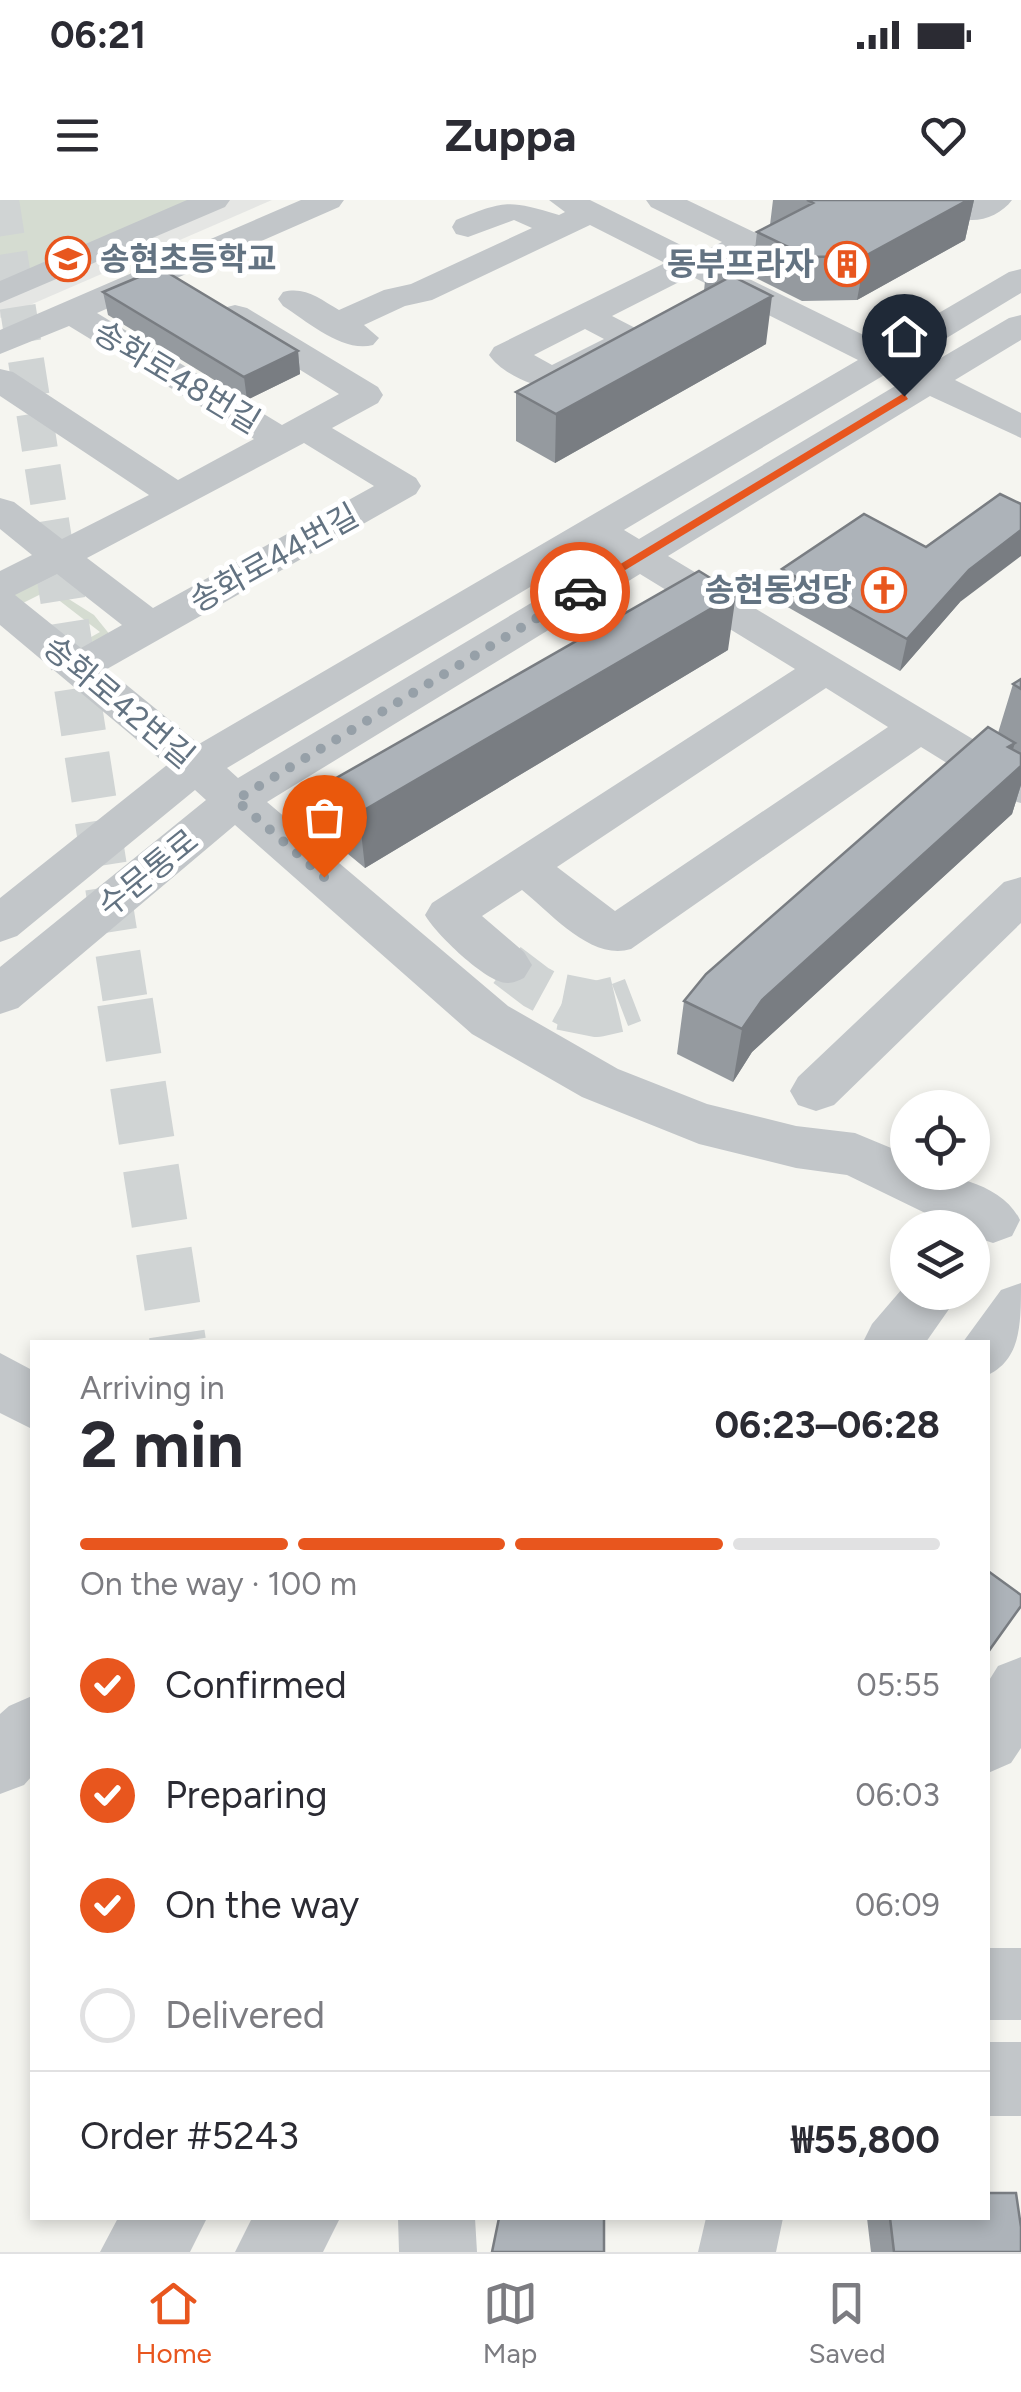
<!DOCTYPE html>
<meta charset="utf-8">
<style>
:root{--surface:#fff;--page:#f2f2f3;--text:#2b2b33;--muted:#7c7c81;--line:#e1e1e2;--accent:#e8561e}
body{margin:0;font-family:Figtree,"Noto Sans KR",sans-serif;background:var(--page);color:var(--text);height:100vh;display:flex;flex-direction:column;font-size:38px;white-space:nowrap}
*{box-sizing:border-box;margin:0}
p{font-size:32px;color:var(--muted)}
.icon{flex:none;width:55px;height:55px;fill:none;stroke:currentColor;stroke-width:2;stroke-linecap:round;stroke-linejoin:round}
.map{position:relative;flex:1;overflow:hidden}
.panel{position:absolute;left:30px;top:1140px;width:960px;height:880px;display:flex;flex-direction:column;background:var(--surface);border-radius:0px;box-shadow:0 5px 15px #0003}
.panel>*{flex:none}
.fabs{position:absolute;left:890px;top:890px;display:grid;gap:20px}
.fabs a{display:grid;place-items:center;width:100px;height:100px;border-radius:50%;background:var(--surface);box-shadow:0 5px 15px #0003;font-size:50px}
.pin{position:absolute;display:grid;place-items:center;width:85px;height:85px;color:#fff;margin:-102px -42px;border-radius:50% 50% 50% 0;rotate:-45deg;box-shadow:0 0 10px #0007}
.pin .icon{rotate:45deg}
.courier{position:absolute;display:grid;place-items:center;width:100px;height:100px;margin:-50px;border:8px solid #e8561e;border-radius:50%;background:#fff;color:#222;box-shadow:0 2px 12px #0007}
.summary em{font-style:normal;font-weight:700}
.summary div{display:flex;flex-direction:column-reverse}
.summary{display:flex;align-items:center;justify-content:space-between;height:170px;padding:0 50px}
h1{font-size:65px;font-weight:700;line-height:75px}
.bar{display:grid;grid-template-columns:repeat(4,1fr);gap:15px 10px;align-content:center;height:120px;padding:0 50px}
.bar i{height:12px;border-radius:8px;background:var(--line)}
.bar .selected{background:var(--accent)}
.bar p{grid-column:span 4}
.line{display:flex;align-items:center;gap:25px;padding:0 50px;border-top:2px solid var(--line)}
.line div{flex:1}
ol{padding:0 50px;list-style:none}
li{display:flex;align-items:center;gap:30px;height:110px}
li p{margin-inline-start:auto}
li .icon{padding:10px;border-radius:50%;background:var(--accent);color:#fff;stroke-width:4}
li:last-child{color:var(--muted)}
li i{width:55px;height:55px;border:5px solid var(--line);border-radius:50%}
.status{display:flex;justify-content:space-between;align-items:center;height:70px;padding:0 50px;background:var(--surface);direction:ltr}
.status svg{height:28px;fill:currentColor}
header{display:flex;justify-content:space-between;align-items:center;height:130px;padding:0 50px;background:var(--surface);font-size:45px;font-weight:700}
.tab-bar{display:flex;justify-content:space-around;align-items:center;height:140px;border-top:2px solid var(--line);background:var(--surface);font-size:28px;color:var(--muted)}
.tab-bar a{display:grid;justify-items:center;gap:5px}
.tab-bar .selected{color:var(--accent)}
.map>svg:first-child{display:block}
</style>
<div class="status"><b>06:21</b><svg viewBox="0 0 49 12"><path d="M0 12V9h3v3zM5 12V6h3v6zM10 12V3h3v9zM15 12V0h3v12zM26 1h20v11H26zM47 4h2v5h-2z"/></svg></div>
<header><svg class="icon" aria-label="menu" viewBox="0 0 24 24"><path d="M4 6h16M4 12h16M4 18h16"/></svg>Zuppa<svg class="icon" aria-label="heart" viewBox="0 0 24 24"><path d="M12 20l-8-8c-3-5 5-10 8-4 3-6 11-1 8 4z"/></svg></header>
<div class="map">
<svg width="1021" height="2052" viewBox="0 0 1021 2052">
<rect width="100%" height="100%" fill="#f5f5f0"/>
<path fill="#e5e6e4" d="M0,0H272L0,118Z"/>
<path fill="#d5dcd1" d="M0,0H194L0,83Z
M37,379L94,415L115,441L87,449L77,445L100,432L47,391L23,403L14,395Z"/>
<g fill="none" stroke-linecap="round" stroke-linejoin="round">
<path stroke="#d0d4d4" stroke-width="45" stroke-dasharray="45 22" stroke-linecap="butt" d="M507,765L536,787L569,805
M620,805L633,800"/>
<path stroke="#d0d4d4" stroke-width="56" stroke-dasharray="56 28" stroke-linecap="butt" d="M562,802L597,809L627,802"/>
<path stroke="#d0d4d4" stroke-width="36" stroke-dasharray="36 18" stroke-linecap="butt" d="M1,0L57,359"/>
<path stroke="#d0d4d4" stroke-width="45" stroke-dasharray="45 22" stroke-linecap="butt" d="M56,356L126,805"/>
<path stroke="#d0d4d4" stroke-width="56" stroke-dasharray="56 28" stroke-linecap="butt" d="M125,802L178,1142"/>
<path fill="#c2c6c9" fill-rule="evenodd" d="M187,0H230L225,7L0,103V81Z
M301,0H344L339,7L97,113L282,225L339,194L223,122L218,115L223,108L235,105L247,108L378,187L383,195L378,203L332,228L416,278L421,286L416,294L107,469L199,544L858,160L695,78L683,80L612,116L643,132L649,139L643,146L564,187C541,192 503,175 489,155L494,147L665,63L590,25L432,100L405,106L364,125L379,138L373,145C343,153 308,122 283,106L278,99L283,92C305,86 320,99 339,110L384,90L411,84L532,28L514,20L468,37L456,34L452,27L456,20C506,0 508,0 559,15L565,12L549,0H590L699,54L722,42L651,7L646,0H687L760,35L765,42L760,49L725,67L884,145L1009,72L1021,69V93L912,159L927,166L1009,118L1021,115V140L955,180L1021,213V238L930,196L668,356L1021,568V603L1005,599L921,547L631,749C591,761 552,714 522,690L482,716L524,752L532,765L524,778C519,780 514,783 508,783C487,784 435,733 425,715L432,703L795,469L640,374L267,602L508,806L618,869L707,904L796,926L855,933L908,955V972C945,972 1002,983 1020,1020L1012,1036L993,1043L972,1036V1028H956L847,975L796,968L699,944L582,897L472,834L235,625L18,808L0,814V767L206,600L195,590L17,736L0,742V698L167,565L0,425V371L32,355L0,329V298L14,302L62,339L149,295L0,196V169L13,172L178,280L254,239L69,126L0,154V130ZM585,129L604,139L552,165L534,155ZM886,174L902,182L639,339L624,330ZM304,243L374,286L153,408L87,358ZM597,347L610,356L238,578L227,568ZM57,374L122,425L81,448L15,395ZM826,488L888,527L615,711L557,667Z
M972,0H1012C1001,15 980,23 963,19L958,12Z
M1021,677V723L834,905L816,911L798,905L790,891L798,877L1004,682Z
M908,1082V1092H961L926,1142H863L872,1124Z
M1021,1083C1021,1124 1021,1159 988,1175V1142H963L1001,1090Z
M0,1153L32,1170V1229L0,1213Z
M1021,1457V1548L1011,1563L988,1573V1482L998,1466Z
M32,1496V1576L24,1585L0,1594V1514L9,1506Z
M988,1748H1021V1820H988Z
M988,1842H1021V1916H988Z
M118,2018H207L190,2052H100Z
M252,2018H340L323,2052H235Z
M398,2018H475L477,2052H399Z
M706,2018H783L776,2052H698Z"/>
</g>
<path fill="#959a9f" d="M773,0H974L965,40L857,100L802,101L752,76L757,32L770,25Z
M738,70L737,79L766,144L555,263L516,241V192L704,91L706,71Z
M103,92L298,151L300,174L247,200L108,115Z
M926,347L960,402L900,471L777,401L782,369Z
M728,450L365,668L331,640L324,585Z
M1021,479V585L1012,614L752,852L733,882L677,854L684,801L998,533L1013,484Z
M867,2018H988L1021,2052H871Z"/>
<path fill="#797d82" d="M968,0H974L965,40L857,100L865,56Z
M772,96L766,144L555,263L556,214Z
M298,151L300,174L247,200L244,177Z
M1021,330V356L960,402L900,471L907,439L969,370Z
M736,394L728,450L365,668L359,613Z
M1015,543L1002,583L1021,566V585L1012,614L752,852L733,882L742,829L762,800L1008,547Z"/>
<path fill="#adb3b9" stroke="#797d82" stroke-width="2.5" d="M807,0H968L865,56L809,57L757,32L813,3Z
M722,62L738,70L706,71Z
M160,68L298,151L244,177L103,92Z
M732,76L772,96L556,214L516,192Z
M1000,294L1021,304V330L969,370L907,439L782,369L864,314L926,347Z
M699,371L736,394L359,613L324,585Z
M1021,479V489L1013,484Z
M988,527L1015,543L1008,547L1021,554V566L762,800L742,829L684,801L706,774Z
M988,1371L1021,1395V1406L988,1452Z
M988,1993H1016L1021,2027V2052H894L890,2018H988Z
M499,2018H604V2052H492Z"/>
<path fill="#e8561e" d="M904,193L908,199L584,395L574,392Z"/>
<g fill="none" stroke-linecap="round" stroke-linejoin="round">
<path stroke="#96a0a8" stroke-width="10" stroke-dasharray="0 18" d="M324,677L236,600L580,392"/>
</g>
<defs>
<symbol id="school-ring" viewBox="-11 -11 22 22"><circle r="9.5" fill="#fff" stroke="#e8561e" stroke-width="1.5"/><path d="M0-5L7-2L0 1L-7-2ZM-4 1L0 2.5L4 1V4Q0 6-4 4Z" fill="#e8561e"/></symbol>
<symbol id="building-ring" viewBox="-11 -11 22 22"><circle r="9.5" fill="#fff" stroke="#e8561e" stroke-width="1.5"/><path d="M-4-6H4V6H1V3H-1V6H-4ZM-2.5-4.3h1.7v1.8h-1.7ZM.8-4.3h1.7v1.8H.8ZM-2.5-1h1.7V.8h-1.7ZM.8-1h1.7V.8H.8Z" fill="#e8561e"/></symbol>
<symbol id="church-ring" viewBox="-11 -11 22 22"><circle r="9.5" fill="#fff" stroke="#e8561e" stroke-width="1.5"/><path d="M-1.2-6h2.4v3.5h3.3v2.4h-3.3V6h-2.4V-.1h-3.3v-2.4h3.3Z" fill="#e8561e"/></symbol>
</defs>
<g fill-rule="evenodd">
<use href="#school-ring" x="43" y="34" width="50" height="50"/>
<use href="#building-ring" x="822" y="39" width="50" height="50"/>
<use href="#church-ring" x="859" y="365" width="50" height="50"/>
</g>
<g text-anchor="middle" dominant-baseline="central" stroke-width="10" stroke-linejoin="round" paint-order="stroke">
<g font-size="32" font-weight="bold" fill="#637382" stroke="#fff" text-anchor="end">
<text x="100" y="59" text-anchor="start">송현초등학교</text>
<text x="814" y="64">동부프라자</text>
<text x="852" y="390">송현동성당</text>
</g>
<g font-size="32" fill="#637382" stroke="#fff">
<text transform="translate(177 177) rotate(31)">송화로48번길</text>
<text transform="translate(274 358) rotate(-29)">송화로44번길</text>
<text transform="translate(119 502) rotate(40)">송화로42번길</text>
<text transform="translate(148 673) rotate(-39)">수문통로</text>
</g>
</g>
</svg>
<div class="fabs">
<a><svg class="icon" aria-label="locate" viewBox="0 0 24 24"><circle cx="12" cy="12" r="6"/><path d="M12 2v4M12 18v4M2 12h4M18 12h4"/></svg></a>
<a><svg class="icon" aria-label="layers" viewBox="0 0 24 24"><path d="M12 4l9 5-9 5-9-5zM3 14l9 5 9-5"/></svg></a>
</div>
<div class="pin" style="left:324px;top:677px;background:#ea580c"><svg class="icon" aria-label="bag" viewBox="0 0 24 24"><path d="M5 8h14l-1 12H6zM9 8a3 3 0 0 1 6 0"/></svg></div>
<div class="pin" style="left:904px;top:196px;background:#1f2937"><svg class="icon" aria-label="home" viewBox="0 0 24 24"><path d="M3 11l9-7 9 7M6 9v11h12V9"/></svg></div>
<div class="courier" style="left:580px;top:392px"><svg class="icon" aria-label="car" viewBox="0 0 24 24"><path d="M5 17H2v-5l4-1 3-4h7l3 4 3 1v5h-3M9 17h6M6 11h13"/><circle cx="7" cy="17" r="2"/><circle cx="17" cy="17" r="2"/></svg></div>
<section class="panel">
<div class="summary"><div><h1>2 min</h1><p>Arriving in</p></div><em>06:23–06:28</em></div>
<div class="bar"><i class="selected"></i><i class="selected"></i><i class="selected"></i><i></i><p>On the way · 100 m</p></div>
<ol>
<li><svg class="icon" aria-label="check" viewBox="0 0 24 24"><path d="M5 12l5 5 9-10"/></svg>Confirmed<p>05:55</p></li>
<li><svg class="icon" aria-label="check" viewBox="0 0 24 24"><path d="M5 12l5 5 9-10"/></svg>Preparing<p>06:03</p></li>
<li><svg class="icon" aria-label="check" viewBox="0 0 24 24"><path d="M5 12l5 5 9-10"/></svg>On the way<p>06:09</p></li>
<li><i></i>Delivered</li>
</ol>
<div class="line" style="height:130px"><div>Order #5243</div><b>₩55,800</b></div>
</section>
</div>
<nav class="tab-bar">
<a class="selected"><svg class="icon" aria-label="home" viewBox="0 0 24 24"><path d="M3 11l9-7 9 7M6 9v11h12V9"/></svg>Home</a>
<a><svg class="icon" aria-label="map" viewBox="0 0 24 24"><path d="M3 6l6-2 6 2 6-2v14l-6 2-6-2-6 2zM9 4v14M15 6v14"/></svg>Map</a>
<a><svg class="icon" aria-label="saved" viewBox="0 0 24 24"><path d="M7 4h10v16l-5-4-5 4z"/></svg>Saved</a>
</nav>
